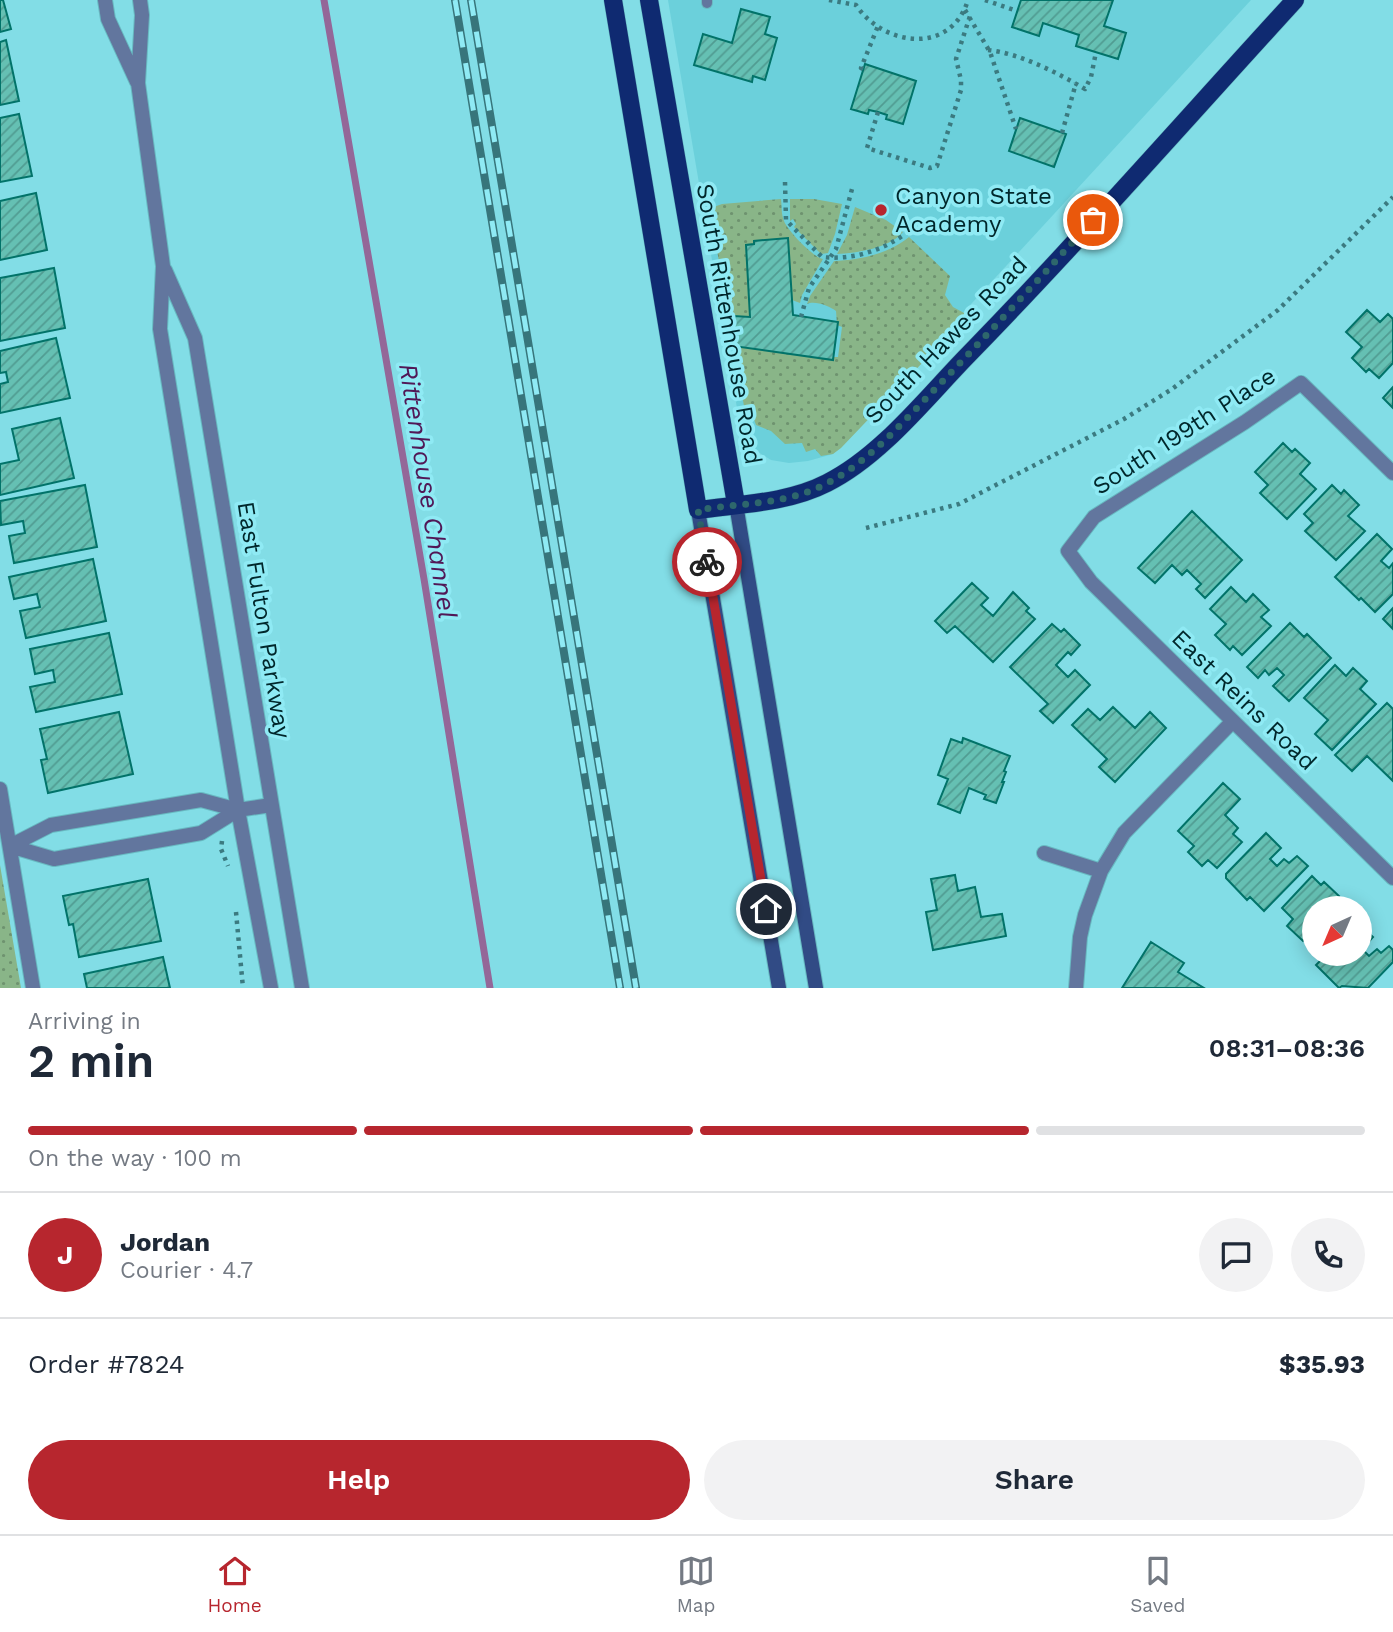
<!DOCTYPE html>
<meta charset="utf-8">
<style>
:root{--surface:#fff;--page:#f2f2f3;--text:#1f2937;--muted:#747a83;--line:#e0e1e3;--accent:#b7262e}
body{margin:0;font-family:"Work Sans",sans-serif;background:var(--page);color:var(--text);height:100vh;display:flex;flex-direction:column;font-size:26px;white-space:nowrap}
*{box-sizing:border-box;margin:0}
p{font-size:23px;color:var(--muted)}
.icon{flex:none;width:38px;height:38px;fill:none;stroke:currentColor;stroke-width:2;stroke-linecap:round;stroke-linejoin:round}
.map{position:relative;height:988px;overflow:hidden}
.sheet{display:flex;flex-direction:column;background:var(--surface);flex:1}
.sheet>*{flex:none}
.needle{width:46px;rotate:224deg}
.buttons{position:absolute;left:1302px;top:896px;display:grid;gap:14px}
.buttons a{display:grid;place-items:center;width:70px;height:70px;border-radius:50%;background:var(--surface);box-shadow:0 4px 18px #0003;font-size:35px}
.pin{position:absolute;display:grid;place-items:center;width:60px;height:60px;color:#fff;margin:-30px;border:4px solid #fff;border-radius:50%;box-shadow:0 2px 7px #0007}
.courier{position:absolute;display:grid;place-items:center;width:70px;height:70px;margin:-35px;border:5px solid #b7262e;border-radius:50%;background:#fff;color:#222;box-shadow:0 2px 9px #0007}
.head em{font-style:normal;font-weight:600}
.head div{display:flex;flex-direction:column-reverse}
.head{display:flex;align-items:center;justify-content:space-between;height:119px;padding:0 28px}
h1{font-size:46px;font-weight:600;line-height:52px}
.bar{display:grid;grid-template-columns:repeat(4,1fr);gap:10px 7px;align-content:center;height:84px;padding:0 28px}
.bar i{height:9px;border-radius:5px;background:var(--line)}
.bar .selected{background:var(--accent)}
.bar p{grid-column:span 4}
.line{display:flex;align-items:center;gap:18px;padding:0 28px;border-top:2px solid var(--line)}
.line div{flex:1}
.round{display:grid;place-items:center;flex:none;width:74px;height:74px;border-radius:37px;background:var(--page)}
.cta{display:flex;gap:14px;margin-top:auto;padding:14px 28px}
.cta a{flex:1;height:80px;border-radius:42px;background:var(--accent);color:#fff;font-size:28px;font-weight:600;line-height:80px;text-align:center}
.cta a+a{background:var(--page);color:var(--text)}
.dock{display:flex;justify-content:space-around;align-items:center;height:98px;border-top:2px solid var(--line);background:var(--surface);font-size:19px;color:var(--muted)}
.dock a{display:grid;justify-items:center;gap:4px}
.dock .selected{color:var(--accent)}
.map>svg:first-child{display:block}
</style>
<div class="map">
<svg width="1393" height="988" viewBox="0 0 1393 988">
<defs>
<pattern id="grass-dots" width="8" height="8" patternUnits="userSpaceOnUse" patternTransform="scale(1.75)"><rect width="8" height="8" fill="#89b588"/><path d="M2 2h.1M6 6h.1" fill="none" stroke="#6e936f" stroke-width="1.8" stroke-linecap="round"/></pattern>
<pattern id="building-hatch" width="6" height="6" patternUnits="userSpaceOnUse" patternTransform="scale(1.75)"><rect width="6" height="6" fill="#65c0b3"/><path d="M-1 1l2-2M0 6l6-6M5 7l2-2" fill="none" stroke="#519c92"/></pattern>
</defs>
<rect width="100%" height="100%" fill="#82dde6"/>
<path fill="#6bd0db" d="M668,0H1251L833,454L808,461L789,463L771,460L758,452L748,441L739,420Z"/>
<path fill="url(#grass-dots)" d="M781,199C782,206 781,214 784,221C787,230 814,258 823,259L802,295L800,303L792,300L788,238L754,241V244L746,245L750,317H734L733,346L832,360L833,357H838L842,327L837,325L836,311C830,306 814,300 807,304L810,296L834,261C859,260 889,254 909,237L950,276L945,295L953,307L966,314V317L841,448L833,454L821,456L815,449L806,452L802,443L785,444L771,431L756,425L752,414L745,412L713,227L711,208L722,204Z
M790,199H814L842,204L835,234L828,253L821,254L794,227L796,224L793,219L790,221Z
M855,207L886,220L903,232C890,248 857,253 837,254L847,235Z
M0,865L21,988H0Z"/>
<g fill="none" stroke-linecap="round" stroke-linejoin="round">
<path stroke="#946798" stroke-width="7" d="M324,0L424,579L490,988"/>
</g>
<path fill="url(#building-hatch)" stroke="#027369" stroke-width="2" d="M0,0H3L11,29L0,32Z
M1021,0H1113L1104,26L1126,33L1118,59L1076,46L1079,35L1043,23L1039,36L1012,27Z
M741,9L770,17L765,34L777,38L765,80L753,76L752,82L694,65L703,34L732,43Z
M6,40L19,101L0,105V42Z
M865,64L916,81L903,124L886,119L887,115L878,112L869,110L868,114L851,109Z
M19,114L32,176L0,182V118Z
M1020,118L1066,134L1054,167L1009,151Z
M36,193L47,250L0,260V201Z
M788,238L793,315L838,322L833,360L733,346L734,316L750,317L746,245L754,244V241Z
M54,268L65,328L0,341V278Z
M1367,310L1380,322L1388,314L1393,319V363L1379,378L1369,369L1366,372L1352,358L1362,347L1346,332Z
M56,338L70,398L0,413V384L8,382L6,372L0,373V351Z
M1393,387V408L1383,398Z
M60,418L74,478L0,495V464L19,460L12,429Z
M1283,443L1292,452L1295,449L1310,463L1300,474L1316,489L1287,519L1260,493L1268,485L1255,472Z
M85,485L97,547L14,563L9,536L25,533L23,521L1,525L0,501Z
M1332,485L1341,494L1344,490L1359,505L1348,516L1365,531L1336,560L1305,531L1313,523L1304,514Z
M1192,511L1242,560L1205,598L1196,589L1201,584L1187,570L1182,575L1172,565L1155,583L1138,568Z
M1377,534L1392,549L1381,561L1389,568L1393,563V594L1375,612L1361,598L1359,600L1335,577Z
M93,559L106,621L26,638L20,611L40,607L37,594L14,599L9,577Z
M972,583L988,598L981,605L993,616L1013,592L1029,608L1026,611L1035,619L993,662L955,626L947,633L935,621Z
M1231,587L1246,602L1253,594L1269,610L1261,617L1271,626L1242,655L1233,646L1230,650L1215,635L1226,624L1210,609Z
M1393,608V629L1383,619Z
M1290,623L1304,637L1307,634L1331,658L1289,701L1273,686L1284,675L1277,668L1269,675L1265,670L1258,678L1247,667Z
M1052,624L1061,632L1064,629L1080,645L1071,655L1068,652L1056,665L1068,677L1075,670L1090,685L1053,723L1040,711L1048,704L1010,667Z
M109,633L122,694L36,712L30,687L55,682L53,670L35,674L30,649Z
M1335,665L1346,676L1353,668L1367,681L1360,689L1376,704L1332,750L1315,734L1328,720L1304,698Z
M1387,703L1393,709V781L1367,756L1352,771L1335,755Z
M1113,707L1135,728L1150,712L1166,728L1115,782L1099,767L1107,759L1072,725L1088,709L1100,720Z
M119,712L133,774L48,793L41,760L47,759L40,729Z
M963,738L1010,756L1004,771L1006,772L1002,782H1004L996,803L984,799L986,795L969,788L960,813L938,804L948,779L938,775L951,739L962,743Z
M1223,783L1240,799L1225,815L1238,828L1233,834L1242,842L1217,868L1208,860L1202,866L1188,852L1194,846L1178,831Z
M1266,833L1281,848L1270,859L1277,866L1284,859L1289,863L1297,856L1308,866L1264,911L1250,897L1247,900L1226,878V874Z
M955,875L958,891L975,887L981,917L1002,914L1006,936L933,950L926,912L937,910L931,879Z
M1312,876L1321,885L1324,882L1339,896L1329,907L1331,908H1314V941L1309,936L1303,941L1287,926L1293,919L1282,908Z
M148,879L161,941L79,957L73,924L69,925L63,896Z
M1360,925L1373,937L1362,949L1369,956L1377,949L1381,953L1389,946L1393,950V962L1368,988L1342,986L1339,988L1316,965L1327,954H1360Z
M1151,942L1184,963L1178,972L1204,988H1122Z
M163,957L170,988H87L84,974Z"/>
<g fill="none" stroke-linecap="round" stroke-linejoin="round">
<defs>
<path id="lane" d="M707,0V3"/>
<path id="street" d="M105,0L108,19L137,82
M140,0L142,15L138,83L163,266L160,329L238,810L271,988
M165,270L195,338L302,988
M1393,473L1301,383L1245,422L1094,517L1068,551L1091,582L1393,878
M0,789L33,988
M10,846L51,825L201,800L238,810L271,805
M10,846L54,859L201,833L238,810
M1044,853L1101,871
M1076,988L1080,937L1085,915L1101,871L1124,833L1232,722"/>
<path id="secondary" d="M736,504L816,988
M698,510L779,988"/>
<path id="primary" d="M613,0L698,510C741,504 788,503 827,483C881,456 926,398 968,355C1080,240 1186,119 1295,0
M649,0L736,504"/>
</defs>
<use href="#lane" stroke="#68b9c1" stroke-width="12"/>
<use href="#street" stroke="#68b9c1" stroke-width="16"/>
<use href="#secondary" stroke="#68b9c1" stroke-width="16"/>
<use href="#primary" stroke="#68b9c1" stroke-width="19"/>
<path stroke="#3b7a80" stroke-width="4.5" stroke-dasharray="3.5 5" stroke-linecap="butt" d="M829,0L856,5C884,47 951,55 968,0
M985,0L1017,11
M965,10L990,52L1016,129
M988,50C1019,53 1058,73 1085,89L1091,77L1096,52
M863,69L861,68L878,26
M878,112L867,148L930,168L937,166L961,90V80L956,59L970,16
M1062,133L1076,83
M785,182L786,220L822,257C857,261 892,247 918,224
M801,317L809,288L836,249L852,189
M866,528L959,504L1124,419L1172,389L1278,310L1393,197
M222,841L221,849L228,866
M236,912L243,988"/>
<use href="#lane" stroke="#62769e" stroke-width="10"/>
<use href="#street" stroke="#62769e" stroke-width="14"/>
<use href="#secondary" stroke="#314b85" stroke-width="14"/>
<use href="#primary" stroke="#0f2a71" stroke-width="18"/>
<defs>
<path id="rail" d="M455,0L620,988
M471,0L636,988"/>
</defs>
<use href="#rail" stroke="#37757b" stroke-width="8"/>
<use href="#rail" stroke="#8feaf4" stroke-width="5" stroke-dasharray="16" stroke-linecap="butt"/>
</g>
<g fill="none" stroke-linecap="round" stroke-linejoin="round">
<path stroke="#2e676c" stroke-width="7" stroke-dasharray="0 12.6" d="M707,562L698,510C735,504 778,504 813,490C863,469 899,426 936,388C989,333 1041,277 1093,220"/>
<path stroke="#b7262e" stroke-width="9" d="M707,562L766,909"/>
</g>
<circle fill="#b7262e" stroke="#8feaf4" stroke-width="2.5" cx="881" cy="210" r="7"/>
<g text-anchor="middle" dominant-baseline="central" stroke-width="7" stroke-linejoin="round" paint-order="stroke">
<g font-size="24" fill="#00272b" stroke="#8feaf4" text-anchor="start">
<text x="895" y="196">Canyon State<tspan x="895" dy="28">Academy</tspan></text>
</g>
<g font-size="24" fill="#00272b" stroke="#8feaf4">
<text transform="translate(729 324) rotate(80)">South Rittenhouse Road</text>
<text transform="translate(946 340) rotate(-46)">South Hawes Road</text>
<text transform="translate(1184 431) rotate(-33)">South 199th Place</text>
<text transform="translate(264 620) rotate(81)">East Fulton Parkway</text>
<text transform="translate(1244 700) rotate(44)">East Reins Road</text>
</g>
<g font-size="26" font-style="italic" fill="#511856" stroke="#8feaf4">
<text transform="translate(428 491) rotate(81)">Rittenhouse Channel</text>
</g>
</g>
</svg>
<div class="buttons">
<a><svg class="needle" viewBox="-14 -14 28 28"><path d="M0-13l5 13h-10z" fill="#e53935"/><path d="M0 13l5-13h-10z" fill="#747a83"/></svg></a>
</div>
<div class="pin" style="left:1093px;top:220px;background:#ea580c"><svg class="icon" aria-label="bag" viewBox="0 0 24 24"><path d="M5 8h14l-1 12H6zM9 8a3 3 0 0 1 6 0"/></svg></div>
<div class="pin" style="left:766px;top:909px;background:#1f2937"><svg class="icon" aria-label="home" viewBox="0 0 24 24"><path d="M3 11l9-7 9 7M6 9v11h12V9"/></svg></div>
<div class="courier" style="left:707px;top:562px"><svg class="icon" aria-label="bike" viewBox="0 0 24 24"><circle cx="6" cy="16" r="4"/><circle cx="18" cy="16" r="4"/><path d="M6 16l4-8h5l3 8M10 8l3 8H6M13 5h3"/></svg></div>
</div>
<section class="sheet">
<div class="head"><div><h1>2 min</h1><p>Arriving in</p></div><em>08:31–08:36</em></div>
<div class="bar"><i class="selected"></i><i class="selected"></i><i class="selected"></i><i></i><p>On the way · 100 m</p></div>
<div class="line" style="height:126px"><b class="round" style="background:var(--accent);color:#fff">J</b><div><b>Jordan</b><p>Courier · 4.7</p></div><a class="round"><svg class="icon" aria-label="chat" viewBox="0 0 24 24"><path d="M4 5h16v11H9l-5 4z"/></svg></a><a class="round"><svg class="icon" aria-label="phone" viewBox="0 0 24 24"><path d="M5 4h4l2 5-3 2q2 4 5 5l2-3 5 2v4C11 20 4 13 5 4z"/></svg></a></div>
<div class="line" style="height:91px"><div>Order #7824</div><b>$35.93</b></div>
<div class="cta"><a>Help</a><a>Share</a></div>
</section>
<nav class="dock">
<a class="selected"><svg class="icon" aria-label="home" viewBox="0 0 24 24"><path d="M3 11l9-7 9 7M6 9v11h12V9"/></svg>Home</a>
<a><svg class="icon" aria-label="map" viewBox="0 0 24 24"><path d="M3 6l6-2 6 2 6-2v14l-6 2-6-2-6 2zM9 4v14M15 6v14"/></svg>Map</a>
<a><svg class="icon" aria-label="saved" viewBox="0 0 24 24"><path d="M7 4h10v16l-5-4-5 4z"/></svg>Saved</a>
</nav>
